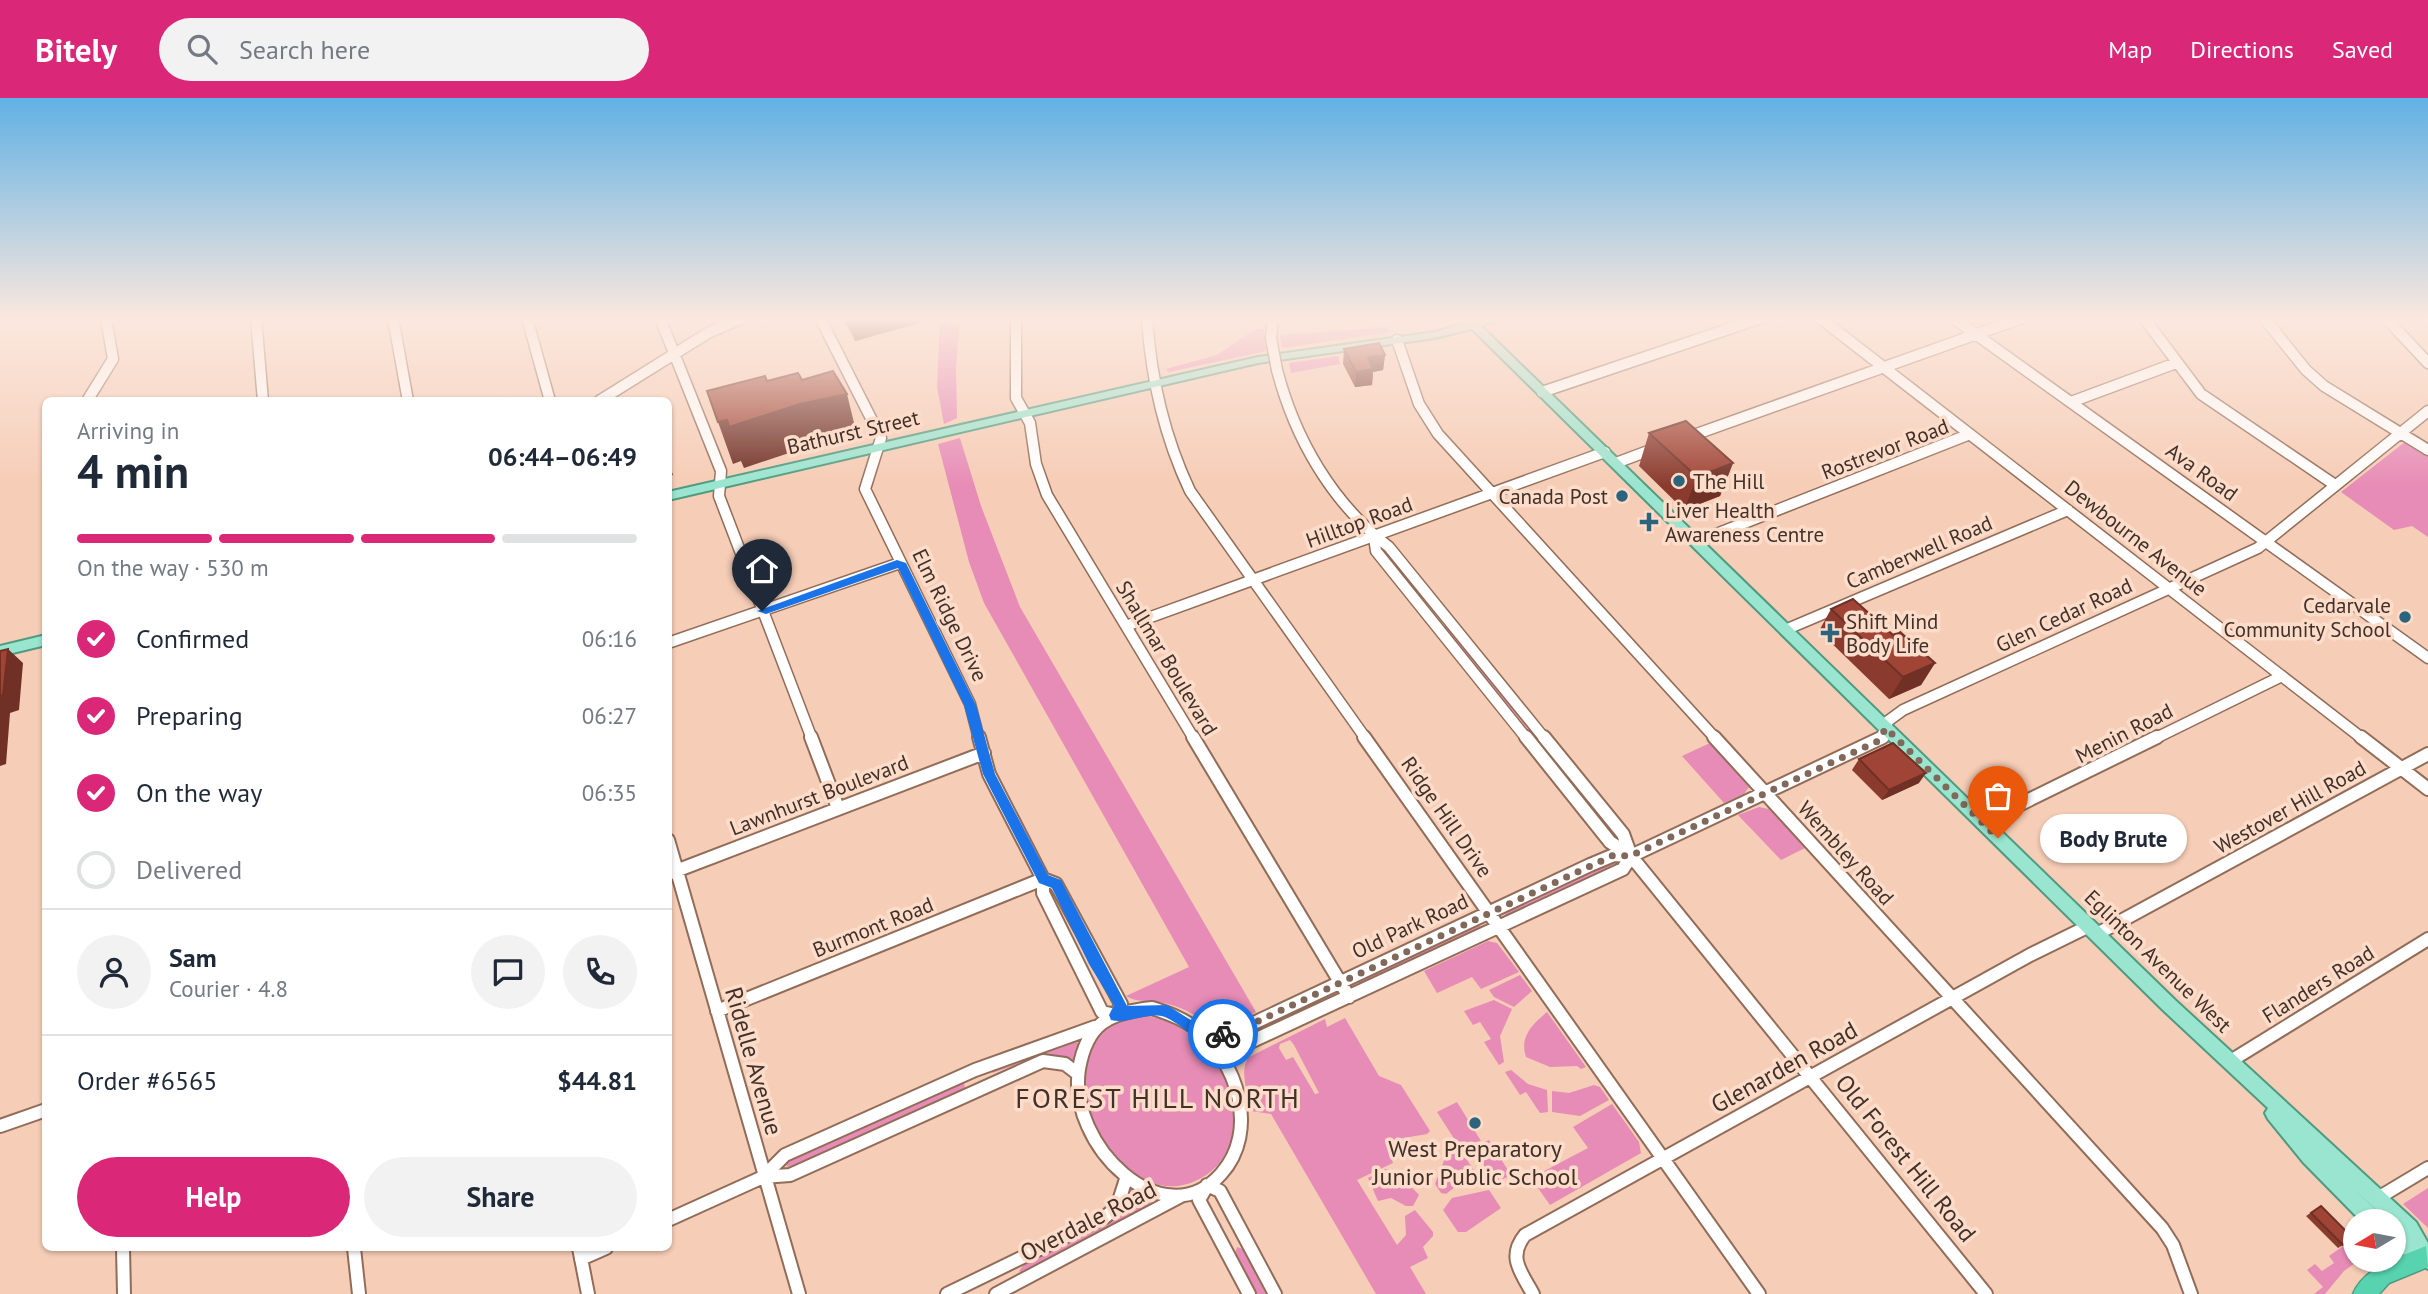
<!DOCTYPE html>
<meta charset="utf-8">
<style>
:root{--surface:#fff;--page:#f2f2f3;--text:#1f2937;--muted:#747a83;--line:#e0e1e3;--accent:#db2777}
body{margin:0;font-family:"PT Sans",sans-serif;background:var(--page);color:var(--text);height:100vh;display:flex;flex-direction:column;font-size:26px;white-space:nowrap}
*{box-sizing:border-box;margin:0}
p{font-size:23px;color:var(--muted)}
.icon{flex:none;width:38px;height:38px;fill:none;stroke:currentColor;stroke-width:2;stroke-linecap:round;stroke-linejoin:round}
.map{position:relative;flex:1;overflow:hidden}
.drawer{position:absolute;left:42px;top:299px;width:630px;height:854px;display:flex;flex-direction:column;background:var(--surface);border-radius:10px;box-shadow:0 2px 5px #0004}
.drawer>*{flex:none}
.needle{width:46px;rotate:260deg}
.buttons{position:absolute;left:2343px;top:1111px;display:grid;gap:14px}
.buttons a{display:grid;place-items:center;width:63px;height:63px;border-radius:50%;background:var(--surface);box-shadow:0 2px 5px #0004;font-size:35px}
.pin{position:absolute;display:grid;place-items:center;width:60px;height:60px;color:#fff;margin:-72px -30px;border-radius:50% 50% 50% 0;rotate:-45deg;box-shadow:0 0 7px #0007}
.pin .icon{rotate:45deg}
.courier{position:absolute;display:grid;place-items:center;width:70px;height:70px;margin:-35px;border:5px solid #1a73e8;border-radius:50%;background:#fff;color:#222;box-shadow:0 2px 9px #0007}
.bubble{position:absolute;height:49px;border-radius:24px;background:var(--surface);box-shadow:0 2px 5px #0004;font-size:23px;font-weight:800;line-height:49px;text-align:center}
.summary em{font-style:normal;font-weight:800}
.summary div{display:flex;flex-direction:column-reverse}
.summary{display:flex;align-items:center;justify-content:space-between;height:119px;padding:0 35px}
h1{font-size:46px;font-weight:800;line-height:52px}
.bar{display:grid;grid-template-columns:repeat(4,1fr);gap:10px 7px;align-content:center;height:84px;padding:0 35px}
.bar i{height:9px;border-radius:5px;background:var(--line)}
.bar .active{background:var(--accent)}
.bar p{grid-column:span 4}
.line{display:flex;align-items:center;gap:18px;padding:0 35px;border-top:2px solid var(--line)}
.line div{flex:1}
.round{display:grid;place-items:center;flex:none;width:74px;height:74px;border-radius:37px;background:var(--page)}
ol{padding:0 35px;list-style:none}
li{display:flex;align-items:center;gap:21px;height:77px}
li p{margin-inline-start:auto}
li .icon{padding:7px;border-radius:50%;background:var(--accent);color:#fff;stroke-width:4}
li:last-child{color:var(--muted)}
li i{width:38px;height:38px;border:4px solid var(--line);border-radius:50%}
.cta{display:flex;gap:14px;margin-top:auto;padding:14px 35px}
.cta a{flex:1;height:80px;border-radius:42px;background:var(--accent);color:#fff;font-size:28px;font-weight:800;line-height:80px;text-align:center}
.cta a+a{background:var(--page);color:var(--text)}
header{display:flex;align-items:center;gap:42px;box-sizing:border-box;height:98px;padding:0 35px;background:var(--accent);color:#fff}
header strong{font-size:33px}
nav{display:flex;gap:38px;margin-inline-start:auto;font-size:24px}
.search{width:490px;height:63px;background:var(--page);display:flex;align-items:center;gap:18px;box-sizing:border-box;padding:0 24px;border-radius:38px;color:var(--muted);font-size:26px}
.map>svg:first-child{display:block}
</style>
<header>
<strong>Bitely</strong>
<div class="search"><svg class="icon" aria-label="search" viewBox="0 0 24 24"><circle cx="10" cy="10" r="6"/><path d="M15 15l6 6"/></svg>Search here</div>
<nav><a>Map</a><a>Directions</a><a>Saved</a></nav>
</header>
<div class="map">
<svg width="2428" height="1196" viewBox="0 0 2428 1196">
<rect width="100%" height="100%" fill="#f6cdb6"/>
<path fill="#e78cb6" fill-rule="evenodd" d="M940,220H960L956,269L957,320L944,326L937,289Z
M1386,229L1390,234L1282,250L1280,237Z
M1255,231H1264L1266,253L1169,274L1166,271L1217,257Z
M1338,258L1340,266L1291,275L1289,265Z
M960,340L981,408L1020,509L1256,914C1202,944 1210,915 1164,905C1151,902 1137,905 1126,898L1189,869L984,505L969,464L938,346Z
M2406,343L2428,357V439L2412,428L2394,432L2341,394Z
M1446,528L1542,644L1541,647L1443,529Z
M1710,645L1749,689L1744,696L1724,705L1682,658Z
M1759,709L1769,711L1805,750L1781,762L1738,717Z
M1616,761L1622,765L1508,819L1505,817L1506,812Z
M1477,826L1483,830L1361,888L1357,883Z
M1488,843L1497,845L1519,874L1481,891L1472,879L1437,895L1424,873Z
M1520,877L1532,893L1514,909L1494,899L1489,892Z
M1494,902L1512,911L1500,938L1504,964L1499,967L1484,944L1491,941L1480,924L1473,927L1464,913Z
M1547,914L1586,969L1581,971L1577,968L1550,969L1526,959C1519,938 1533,926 1547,914Z
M1143,918C1211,921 1271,1028 1209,1075C1116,1143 1018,929 1143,918Z
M1345,920L1379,978L1401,987L1430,1033L1427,1036L1386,1043L1393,1065L1357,1082L1397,1147L1406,1137L1405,1118L1415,1112L1433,1134V1138L1423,1149L1428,1160L1410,1169L1426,1196H1376L1271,1016L1251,1013C1249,997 1238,972 1249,959L1325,921L1327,929ZM1290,942L1294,947L1319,995L1315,996L1293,959L1286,962L1279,950L1280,946Z
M1073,941L1079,946L1074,964L1060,958L1044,957L992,975L996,970Z
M1511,972L1528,986L1547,992L1548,1014L1540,1015L1526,994L1520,997L1505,974Z
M958,985H964L965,990L793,1070L786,1068L791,1061Z
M1594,987L1600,989L1609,1002L1580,1018L1552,1014V993L1569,995Z
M1457,1004L1481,1043L1462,1053L1437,1014Z
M1612,1006L1639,1044L1641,1055L1550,1107L1531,1080L1588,1050L1573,1029Z
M1489,1042L1511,1077L1495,1085L1473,1050Z
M1450,1056H1463L1477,1077L1465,1081L1446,1096L1441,1095L1435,1086L1445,1060Z
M1385,1071L1397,1074L1419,1097L1413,1108H1406L1391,1100L1378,1103L1368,1080Z
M1131,1090L1165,1102L1023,1176L1019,1173L1025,1165L1116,1119L1123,1111Z
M2428,1090V1130L2403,1106Z
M1489,1092L1501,1110L1466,1134H1458L1443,1112L1452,1100Z
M2343,1148L2358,1163L2344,1173L2325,1196H2314L2323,1189L2307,1172L2315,1166L2322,1173L2334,1165L2329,1158Z
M1237,1149L1243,1151L1266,1196H1256L1235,1155Z"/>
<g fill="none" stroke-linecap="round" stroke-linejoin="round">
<defs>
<path id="minor-far1" d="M256,220L263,303
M393,220L408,303
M527,220L550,303
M660,220L721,373L719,398L812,641
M820,220L881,340L865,391L970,606L979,641
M1016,220V300L1030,325L1036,366L1047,397L1194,641
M1147,220C1151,281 1164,338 1190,393L1366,641
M1820,220L2363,641
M1953,220L2428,560
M2144,220L2201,296L2335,387
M2264,220L2306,272L2324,288L2428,352
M2386,220L2428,265
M1271,240L1273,220
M1397,242L1419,306L1438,336L1716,641
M1277,272C1295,341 1332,405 1389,449L1545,641
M1542,294L1761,220
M87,303L113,261L106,220
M599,303L708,235L743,220
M2071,304L2176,265
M1688,339L2022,220
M1616,365L1656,350
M1374,439L1376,453L1527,641
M1696,444L1970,336
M1126,528L1605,354
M1785,532L2068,412
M668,545L900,465
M1881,641L1888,623L1903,612L2258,450L2428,313
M2154,641L2282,578"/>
<path id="minor" d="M811,639L838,710
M979,639L989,676L1043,781V795L1102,914L1116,917
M1193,639L1349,899
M1364,639L1759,1196
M1526,639L1610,744L1631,758L1986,1196
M1544,639L1623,736L1631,758
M1714,639L2162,1130L2173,1147L2191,1196
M2361,639L2428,691
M1982,725L2157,639
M668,742L799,1196
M668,776L984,655
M1043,781L1056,786L1121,906L1116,917
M2097,836L2428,656
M1152,910C1168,915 1182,920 1195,930C1237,962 1260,1033 1221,1076C1163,1141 1067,1046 1079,971C1087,925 1108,915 1152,910Z
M717,913L1043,781
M1207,940L1239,932L1590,767L1614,757L1631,758L1883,639
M2229,964L2428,841
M1225,965L1246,946L1623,771L1631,758
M0,1028L46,1012
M763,1079L790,1077L1043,963L1065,966L1078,976
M1207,1087L1220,1093L1275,1196
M1206,1090L1199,1102L1249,1196
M2378,1100L2428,1070
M668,1122L763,1079L785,1057L975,972L1095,929
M123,1150L124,1196
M354,1150L359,1196
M579,1150L588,1196
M581,1161L606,1150
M947,1196L1105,1119L1117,1109L1126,1081
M996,1196L1181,1098
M1533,1196C1521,1174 1507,1159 1525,1137L2030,857L2089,828"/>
<path id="major" d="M1462,220H1473L1476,223L1503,220L1481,228L2175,902L2416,1124L2428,1145V1171L2394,1151V1132L2399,1134L2394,1129V1124H2389L2352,1089L2382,1117L2384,1124H2362L2303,1064L2268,1021L2265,1015L2268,1010L2163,912L1472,231L1435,240L1258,265L668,402V394L1258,259L1435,234L1466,225Z
M46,537V547L0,558V548Z"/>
<path id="highway" d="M2426,1148L2428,1169L2389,1185L2379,1196H2353C2365,1168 2400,1159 2426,1148Z"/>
</defs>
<use href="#minor-far1" stroke="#916c58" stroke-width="13"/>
<use href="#minor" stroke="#916c58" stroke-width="16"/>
<use href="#major" stroke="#4f9a80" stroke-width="4"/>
<use href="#highway" stroke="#4f9a80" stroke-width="3"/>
<use href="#minor-far1" stroke="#fff" stroke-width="10"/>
<use href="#minor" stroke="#fff" stroke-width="12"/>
<use href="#major" fill="#9ae5cf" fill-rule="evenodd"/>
<use href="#highway" fill="#57d3af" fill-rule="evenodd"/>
<defs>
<path id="minor-bridge" d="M1271,240L1277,272"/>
</defs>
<use href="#minor-bridge" stroke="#916c58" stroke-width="13" stroke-linecap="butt"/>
<use href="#minor-bridge" stroke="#fff" stroke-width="10"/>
</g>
<path fill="#8a3b2e" d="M843,220H937L855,243Z
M1344,251L1385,257L1383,272L1373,274L1372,287L1355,289L1343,266Z
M1649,335L1733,365L1720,398L1684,412L1639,368Z
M1831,511L1893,537L1935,565L1921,587L1889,601L1819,533Z
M1859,661L1919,685L1882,702L1852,672Z
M2321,1108L2343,1147L2338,1150L2306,1118Z"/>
<path fill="#703026" d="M849,220H937L855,243Z
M1385,257L1383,272L1373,274L1372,287L1355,289L1356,274L1368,259Z
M847,296L857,337L813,347L744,370L741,363L733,366L718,324Z
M668,363L673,377L668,378Z
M1733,365L1720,398L1684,412L1697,379Z
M8,551L23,565L19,612L10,615L6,666L0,668V598Z
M1935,565L1921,587L1889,601L1903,579Z
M1926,675L1919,685L1882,702L1889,692Z"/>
<path fill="#a04536" stroke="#703026" stroke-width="2" d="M1379,245L1385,257L1368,259L1373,271L1356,274L1344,251Z
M833,273L847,296L800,306L729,329L727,322L718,324L707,293L765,278L767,283L798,275L802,282Z
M1686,323L1733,365L1697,379L1649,335Z
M1853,501L1893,537L1900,534L1935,565L1903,579L1831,511Z
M8,551L3,597L0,598V553Z
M1893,645L1926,675L1889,692L1859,661Z
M2321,1108L2353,1140L2343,1147L2311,1115Z"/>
<linearGradient id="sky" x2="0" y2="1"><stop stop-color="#61b1e4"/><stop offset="0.57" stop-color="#fbe8de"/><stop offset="1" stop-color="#fbe8de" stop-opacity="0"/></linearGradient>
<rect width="2428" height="388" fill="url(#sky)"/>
<path fill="#1a73e8" d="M897,462L906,465L976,607L995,676L1048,777L1061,782L1127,908L1167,907L1208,933L1228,931V940L1207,946C1192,940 1180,925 1165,919C1147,913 1127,927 1111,922L1109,917L1114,907L1089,866L1052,790L1039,785L983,676L964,607L898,470L766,516L757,513Z"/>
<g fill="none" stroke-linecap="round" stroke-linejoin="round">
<path stroke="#80685a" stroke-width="7" stroke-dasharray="0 12.6" d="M1223,936L1239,932L1614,757L1630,758L1878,643L1886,630L1998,740"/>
</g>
<g fill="#2c647e" stroke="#fedcca" stroke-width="2.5">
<circle cx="1679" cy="383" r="7"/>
<circle cx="1622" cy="398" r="7"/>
<path d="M1645.5 413.5h7v7h7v7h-7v7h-7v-7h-7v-7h7z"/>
<circle cx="2405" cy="519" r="7"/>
<path d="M1826.5 524.5h7v7h7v7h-7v7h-7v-7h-7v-7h7z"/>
<circle cx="1475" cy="1025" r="7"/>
</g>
<g text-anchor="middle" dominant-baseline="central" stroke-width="7" stroke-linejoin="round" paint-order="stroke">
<g font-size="21" fill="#413128" stroke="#fedcca">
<text transform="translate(853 334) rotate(-13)">Bathurst Street</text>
<text transform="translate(1885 351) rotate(-21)">Rostrevor Road</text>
<text transform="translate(2202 374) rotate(36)">Ava Road</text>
<text transform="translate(1359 424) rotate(-20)">Hilltop Road</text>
<text transform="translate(2136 440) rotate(38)">Dewbourne Avenue</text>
<text transform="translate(1919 454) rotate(-23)">Camberwell Road</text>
<text transform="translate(950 517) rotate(64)">Elm Ridge Drive</text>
<text transform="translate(2064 517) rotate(-25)">Glen Cedar Road</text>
<text transform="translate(1167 560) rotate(59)">Shallmar Boulevard</text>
<text transform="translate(2124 635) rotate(-27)">Menin Road</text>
<text transform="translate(819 697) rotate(-21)">Lawnhurst Boulevard</text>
<text transform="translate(2290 709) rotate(-29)">Westover Hill Road</text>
<text transform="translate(1447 719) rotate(55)">Ridge Hill Drive</text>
<text transform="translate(1846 755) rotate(48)">Wembley Road</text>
<text transform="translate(1410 828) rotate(-25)">Old Park Road</text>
<text transform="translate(873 829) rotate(-22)">Burmont Road</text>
<text transform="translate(2158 863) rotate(44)">Eglinton Avenue West</text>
<text transform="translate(2318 886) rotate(-32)">Flanders Road</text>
</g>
<g font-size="21" fill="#413128" stroke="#fedcca" text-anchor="start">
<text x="1693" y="383">The Hill</text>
<text x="1608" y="398" text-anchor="end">Canada Post</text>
<text x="1665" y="412">Liver Health<tspan x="1665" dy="24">Awareness Centre</tspan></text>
<text x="2391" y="507" text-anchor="end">Cedarvale<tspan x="2391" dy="24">Community School</tspan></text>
<text x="1846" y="523">Shift Mind<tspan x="1846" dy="24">Body Life</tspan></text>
</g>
<g font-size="24" fill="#413128" stroke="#fedcca">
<text transform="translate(754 963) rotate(74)">Ridelle Avenue</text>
<text transform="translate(1784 969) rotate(-29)">Glenarden Road</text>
<text transform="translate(1906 1060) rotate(51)">Old Forest Hill Road</text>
<text transform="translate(1088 1123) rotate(-27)">Overdale Road</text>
</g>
<g font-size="24" fill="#413128" stroke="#fedcca">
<text x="1475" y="1050">West Preparatory<tspan x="1475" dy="28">Junior Public School</tspan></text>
</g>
<g font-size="28" letter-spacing="2" fill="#413128" stroke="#fedcca">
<text x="1158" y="999">FOREST HILL NORTH</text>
</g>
</g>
</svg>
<div class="buttons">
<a><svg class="needle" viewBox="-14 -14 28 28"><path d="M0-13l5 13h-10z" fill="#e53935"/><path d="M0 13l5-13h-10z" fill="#747a83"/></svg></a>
</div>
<div class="pin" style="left:1998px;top:740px;background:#ea580c"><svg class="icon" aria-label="bag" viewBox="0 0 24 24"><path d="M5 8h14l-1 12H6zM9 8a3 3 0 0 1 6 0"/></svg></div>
<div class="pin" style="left:762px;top:513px;background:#1f2937"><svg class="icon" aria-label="home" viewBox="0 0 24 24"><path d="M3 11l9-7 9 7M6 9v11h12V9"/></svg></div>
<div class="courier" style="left:1223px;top:936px"><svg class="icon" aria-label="bike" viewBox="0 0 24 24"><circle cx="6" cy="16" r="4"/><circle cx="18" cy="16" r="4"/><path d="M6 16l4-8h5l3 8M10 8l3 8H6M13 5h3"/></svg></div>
<div class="bubble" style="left:2040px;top:716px;width:147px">Body Brute</div>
<section class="drawer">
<div class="summary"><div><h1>4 min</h1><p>Arriving in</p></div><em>06:44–06:49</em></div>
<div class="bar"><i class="active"></i><i class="active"></i><i class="active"></i><i></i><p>On the way · 530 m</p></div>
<ol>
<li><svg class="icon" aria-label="check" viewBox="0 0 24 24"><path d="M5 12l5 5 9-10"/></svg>Confirmed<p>06:16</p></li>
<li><svg class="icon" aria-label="check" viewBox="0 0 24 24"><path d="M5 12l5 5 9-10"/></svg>Preparing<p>06:27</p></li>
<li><svg class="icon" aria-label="check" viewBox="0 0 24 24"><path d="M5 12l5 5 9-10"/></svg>On the way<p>06:35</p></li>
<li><i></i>Delivered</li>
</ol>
<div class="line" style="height:126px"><a class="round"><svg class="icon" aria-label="person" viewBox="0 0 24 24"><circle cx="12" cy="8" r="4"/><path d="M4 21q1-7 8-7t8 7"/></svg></a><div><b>Sam</b><p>Courier · 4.8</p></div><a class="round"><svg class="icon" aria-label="chat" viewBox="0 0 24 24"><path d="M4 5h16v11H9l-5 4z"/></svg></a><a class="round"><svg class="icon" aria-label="phone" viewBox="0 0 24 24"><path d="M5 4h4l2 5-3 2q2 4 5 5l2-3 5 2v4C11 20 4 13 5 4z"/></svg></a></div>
<div class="line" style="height:91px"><div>Order #6565</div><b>$44.81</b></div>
<div class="cta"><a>Help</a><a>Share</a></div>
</section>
</div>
